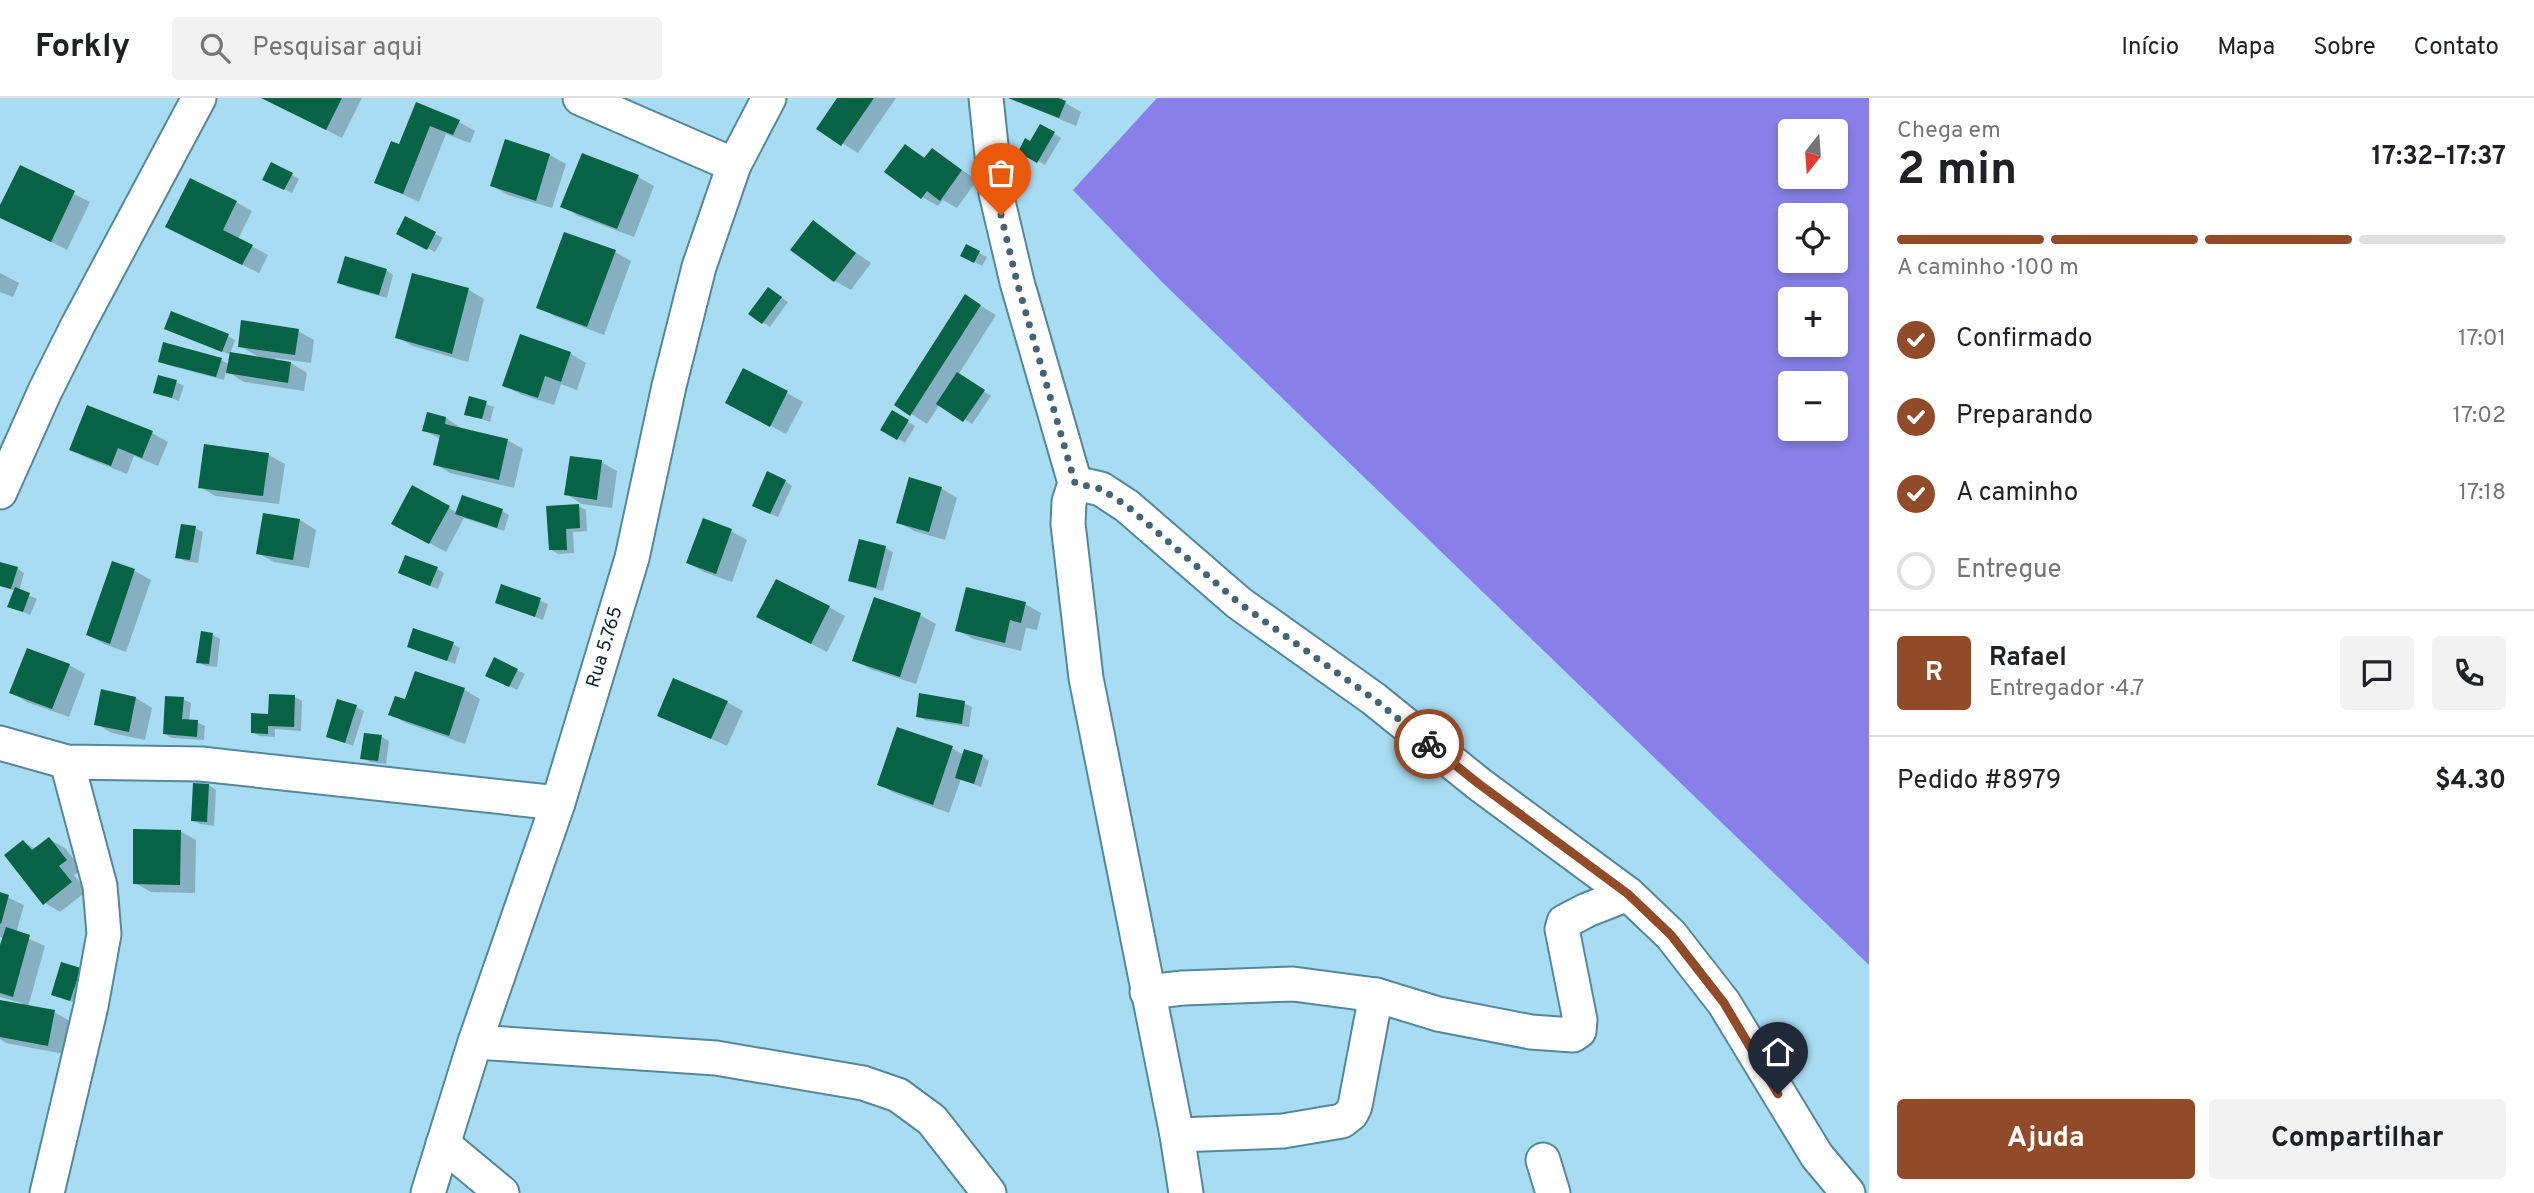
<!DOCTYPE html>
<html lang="pt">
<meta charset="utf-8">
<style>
:root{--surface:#fff;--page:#f2f2f2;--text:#202124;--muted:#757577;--line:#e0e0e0;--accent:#924b28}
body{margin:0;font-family:Overpass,sans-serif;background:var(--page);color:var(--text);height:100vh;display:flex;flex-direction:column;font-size:26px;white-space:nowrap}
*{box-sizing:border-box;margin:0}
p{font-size:23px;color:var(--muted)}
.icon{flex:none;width:38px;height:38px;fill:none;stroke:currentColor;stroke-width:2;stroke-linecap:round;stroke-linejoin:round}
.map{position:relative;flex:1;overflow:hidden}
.panel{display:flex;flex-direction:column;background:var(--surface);width:665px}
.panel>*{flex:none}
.needle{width:46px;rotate:197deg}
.buttons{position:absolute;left:1778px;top:21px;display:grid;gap:14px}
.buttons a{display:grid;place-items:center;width:70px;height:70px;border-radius:7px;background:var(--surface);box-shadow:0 4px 10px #0003;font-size:35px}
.pin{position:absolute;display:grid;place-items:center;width:60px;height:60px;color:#fff;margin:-72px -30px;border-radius:50% 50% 50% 0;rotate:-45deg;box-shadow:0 0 7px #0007}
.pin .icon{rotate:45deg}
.courier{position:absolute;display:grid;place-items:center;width:70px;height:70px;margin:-35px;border:5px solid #924b28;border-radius:50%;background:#fff;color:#222;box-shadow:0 2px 9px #0007}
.summary em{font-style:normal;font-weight:700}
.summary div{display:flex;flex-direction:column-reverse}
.summary{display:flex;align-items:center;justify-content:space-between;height:119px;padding:0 28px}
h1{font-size:46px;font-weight:700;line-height:52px}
.bar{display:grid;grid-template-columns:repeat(4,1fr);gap:10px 7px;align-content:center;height:84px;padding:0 28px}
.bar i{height:9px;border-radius:5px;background:var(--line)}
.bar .on{background:var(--accent)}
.bar p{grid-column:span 4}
.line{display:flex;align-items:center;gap:18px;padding:0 28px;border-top:2px solid var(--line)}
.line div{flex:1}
.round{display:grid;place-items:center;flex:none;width:74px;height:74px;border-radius:7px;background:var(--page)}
ol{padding:0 28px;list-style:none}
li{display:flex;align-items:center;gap:21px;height:77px}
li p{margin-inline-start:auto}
li .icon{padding:7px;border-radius:50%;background:var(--accent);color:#fff;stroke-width:4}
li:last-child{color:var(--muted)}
li i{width:38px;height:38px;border:4px solid var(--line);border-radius:50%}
.cta{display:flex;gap:14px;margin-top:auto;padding:14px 28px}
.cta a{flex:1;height:80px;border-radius:7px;background:var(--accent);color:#fff;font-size:28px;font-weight:700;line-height:80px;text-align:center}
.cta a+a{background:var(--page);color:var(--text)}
header{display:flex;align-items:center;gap:42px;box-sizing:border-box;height:98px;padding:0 35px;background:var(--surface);border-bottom:2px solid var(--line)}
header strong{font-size:33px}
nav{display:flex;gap:38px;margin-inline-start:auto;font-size:24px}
.search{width:490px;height:63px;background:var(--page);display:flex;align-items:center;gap:18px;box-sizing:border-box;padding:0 24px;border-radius:7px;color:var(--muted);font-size:26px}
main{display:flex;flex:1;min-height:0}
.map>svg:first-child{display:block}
</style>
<header>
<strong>Forkly</strong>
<div class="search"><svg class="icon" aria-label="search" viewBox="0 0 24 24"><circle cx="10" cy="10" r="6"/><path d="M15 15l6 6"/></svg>Pesquisar aqui</div>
<nav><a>Início</a><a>Mapa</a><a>Sobre</a><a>Contato</a></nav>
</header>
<main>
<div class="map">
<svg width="1869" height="1095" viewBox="0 0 1869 1095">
<rect width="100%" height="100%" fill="#a8dcf2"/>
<path fill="#8880e8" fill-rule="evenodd" d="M1157,0H1869V867L1163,185L1073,92ZM1790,33H1836V79H1790ZM1790,117H1836V163H1790ZM1790,201H1836V247H1790ZM1790,285H1836V331H1790Z"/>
<path fill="#0003" d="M264,0H362L342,40Z
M839,0H896L858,55L818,30Z
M1010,0H1063L1062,3L1081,14L1076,28Z
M416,7L459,24L475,33L470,45L446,36L419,104L376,84L400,48Z
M1040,28L1061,40L1045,67L1020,53L1031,45Z
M507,43L550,57L566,66L552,110L508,97L492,88Z
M906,48L926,60L932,52L977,82L957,110L943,102L938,108L922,99Z
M20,69L90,104L67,152L0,118V111Z
M292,77L299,81L292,95L272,85Z
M638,79L654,88L634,139L578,118L563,108Z
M236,104L252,113L238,141L268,157L259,175L183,138Z
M406,120L443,140L435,154L398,135Z
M813,125L871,165L851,192L835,183Z
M966,148L987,159L982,168L962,157Z
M615,154L631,163L604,237L554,218L539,209Z
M386,172L393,177L387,200L347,189L339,184Z
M0,175L19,185L13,199L0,194Z
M414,177L469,192L484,201L468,264L413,248L397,239Z
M776,196L788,204L770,229L751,216Z
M966,199L996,217L958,277L991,298L972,326L940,306L927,326L897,307Z
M298,233L314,242L311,265L275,260V263L291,265L307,275L304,293L244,284L226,273L224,282L167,267L160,263L221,262L229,266L231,257L174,234L228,238L235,242L230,256L262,261L240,248Z
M521,238L571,256L586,265L577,292L561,286L554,307L520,296L504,287Z
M176,284L184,288L179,303L156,294Z
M787,295L803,304L786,336L743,313Z
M470,300L494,309L490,324L466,316Z
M892,314L915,328L905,345L882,331Z
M446,320L461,330V331L507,342L523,351L514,390L450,375L435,366L440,341L424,332Z
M152,335L168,344L158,368L134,358L127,376L87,360L71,351Z
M269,357L285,366L279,406L215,398L200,389Z
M601,364L617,373L612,410L582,406L566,396Z
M785,383L792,388L778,419L761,412Z
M412,390L458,415L502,413L509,417L504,433L464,420L446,454L409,434Z
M941,390L957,400L945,442L914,433L898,424Z
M578,408L586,412L587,433L573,434L574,455L558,456L550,451Z
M300,422L316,432L309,470L274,464L258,455Z
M195,430L203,434L198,465L185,463L177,459Z
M731,433L747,442L732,484L704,474L688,465Z
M885,450L893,454L883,493L858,486L850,482Z
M113,465L135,473L151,482L126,554L104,546L88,537Z
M0,469L17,470L24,475L19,493L37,501L30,517L10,508L16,493L0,488Z
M437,471L444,475L438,491L407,478Z
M502,488L548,506L543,522L497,504Z
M875,501L920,517L936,526L916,586L870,571L854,562Z
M1025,506L1041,515L1037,532L1026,530L1021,553L973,541L957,532Z
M829,509L845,518L827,554L774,527Z
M213,537L220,541L217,569L206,568L198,564Z
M453,546L460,550L455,566L409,549Z
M495,561L525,576L517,592L495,581Z
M69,567L85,576L69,619L27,604L12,595Z
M416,575L465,592L480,601L465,646L406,625L390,616L406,603Z
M103,594L136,600L152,610L145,642L112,635L96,626Z
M295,599L302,603L301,633L275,631V639L260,638L252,634Z
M183,601L191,605L189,624H197L205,628L204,642L172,640L165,636Z
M727,604L743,613L727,648L659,617Z
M964,605L972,609L969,629L925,622L918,618Z
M356,609L364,613L353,648L328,638Z
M898,631L952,650L964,657L982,658L989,663L981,689L961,681L949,715L894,695L879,686Z
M382,639L389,643L386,666L370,664L362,660Z
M209,687L216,692L214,728L200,726L192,722Z
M180,733L196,742L195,795L151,794L135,785Z
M49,741L65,750L82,772L74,777L87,793L60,814L45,805L23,744L36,751Z
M0,796L24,807L16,835L45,848L28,909L54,914L70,923L64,956L6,945L0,941V903L22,908V905L0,899V849L5,841L0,839Z
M80,871L88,876L78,906L53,896Z"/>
<path fill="#076346" d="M261,0H342L326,32Z
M837,0H874L841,48L816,31Z
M1008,0H1058L1066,3L1059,20Z
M416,4L460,22L453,37L430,28L403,96L374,85L391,43L399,46Z
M1040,26L1055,34L1037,65L1018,54L1025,40L1030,43Z
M505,41L550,56L536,103L490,88Z
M905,46L924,60L932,50L962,72L940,103L927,93L921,101L884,74Z
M582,55L639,77L617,131L560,109Z
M271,64L293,75L284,92L262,82Z
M20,67L75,93L51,144L0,120V107Z
M190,80L237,103L223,132L253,147L242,167L165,129Z
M405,118L436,134L427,152L396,136Z
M813,122L856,155L834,184L790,152Z
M564,134L616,152L587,229L536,210Z
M966,146L980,153L974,165L960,158Z
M345,158L387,171L379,197L337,185Z
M412,175L469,190L452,256L395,240Z
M768,189L782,199L762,226L748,216Z
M965,196L981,207L910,318L894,307Z
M171,213L229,236L222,254L164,231Z
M241,222L299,231L295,257L238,249Z
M520,236L571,254L561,284L545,278L538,300L502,288Z
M163,244L222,260L216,279L158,264Z
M230,254L291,264L288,285L226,275Z
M743,270L788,293L770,329L725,305Z
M957,274L985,292L963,324L936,306Z
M158,277L177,282L172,300L153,295Z
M469,298L487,303L482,321L464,317Z
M87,307L153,333L142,360L118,350L111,368L69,352Z
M892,312L909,322L897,342L880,332Z
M427,314L446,319L445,326L508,341L499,382L433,367L440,337L422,333Z
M204,346L269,355L263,398L198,390Z
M570,358L602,362L597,402L564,397Z
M767,373L786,382L770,416L752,408Z
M909,379L942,389L929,434L896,425Z
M412,387L450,408L429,446L391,426Z
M462,397L503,411L497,430L455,416Z
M579,406L580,430L566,431L567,452H549L546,408Z
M263,415L300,421L293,462L256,456Z
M703,420L732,431L716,476L686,465Z
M181,426L196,428L190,462L175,460Z
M859,441L886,448L876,490L848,483Z
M405,457L438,469L430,488L398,475Z
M112,463L135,471L110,546L86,537Z
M0,464L18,469L11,491L0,488Z
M776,481L830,508L811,546L756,519Z
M501,486L541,500L535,519L495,505Z
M15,489L30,495L23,514L7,509Z
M966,489L1026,504L1021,525L1010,522L1005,545L955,533Z
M874,499L921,515L900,579L852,563Z
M413,530L454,544L447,563L407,549Z
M201,533L213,535L209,566L196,565Z
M27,550L70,566L52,611L9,595Z
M494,559L518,571L509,589L485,578Z
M415,573L465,590L449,638L388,617L395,598L405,601Z
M673,580L728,603L711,641L657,618Z
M101,591L136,599L129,634L94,627Z
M919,595L965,603L962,626L916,619Z
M269,596L295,597L294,629L268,628V636L251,635V615L268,616Z
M165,598L184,599L182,621L198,622L197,639L163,636Z
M337,601L357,607L345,645L326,639Z
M897,629L953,648L933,707L877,687Z
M364,635L382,637L378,663L360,661Z
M964,651L983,657L974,686L955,680Z
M193,685L209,686L207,724L191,723Z
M133,731L181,732L180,787L133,786Z
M49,739L67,762L59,768L72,784L43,807L4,757L23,742L32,752Z
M0,794L9,797L1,826L0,825Z
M6,829L30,837L13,899L0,895V847Z
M61,864L81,870L70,903L51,897Z
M0,902L55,912L48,948L0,939Z"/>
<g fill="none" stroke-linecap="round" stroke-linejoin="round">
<defs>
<g id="minor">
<path d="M580,0L734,67"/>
<path d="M986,0L996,95L1017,184L1075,385L1069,404L1068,426L1086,580L1177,1037L1186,1095"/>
<path d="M1075,385L1101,391L1127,408L1239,505L1374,601L1479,686L1628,796L1671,837L1724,905L1817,1058L1848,1095"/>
<path d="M0,394L45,293L78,227L199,0"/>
<path d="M0,645L67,664L201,666L558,705"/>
<path d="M1147,894L1183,890L1293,886L1376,897L1438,916L1531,934L1573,937L1579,933L1580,922L1562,831L1564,824L1587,812L1628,796"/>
<path d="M475,944L716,960L863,985L898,997L932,1022L989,1095"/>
<path d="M1177,1037L1283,1033L1342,1023L1351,1016L1355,1008L1376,897"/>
<path d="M443,1046L502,1095"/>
<path d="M1543,1062L1553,1095"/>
<path d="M47,1095L91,908L104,836L100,788L67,664"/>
<path id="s1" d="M428,1095L475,944L558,705L632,460L669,288L699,169L734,67L769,0"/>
</g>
</defs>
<use href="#minor" stroke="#55879a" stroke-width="37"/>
<use href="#minor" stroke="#fff" stroke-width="33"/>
</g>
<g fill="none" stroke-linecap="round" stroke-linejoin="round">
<path stroke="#446471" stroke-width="7" stroke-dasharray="0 12.6" d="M1001,117L1017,184L1075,385L1101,391L1127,408L1239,505L1374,601L1429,646"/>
<path stroke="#924b28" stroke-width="9" d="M1429,646L1479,686L1628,796L1671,837L1724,905L1778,996"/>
</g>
<g text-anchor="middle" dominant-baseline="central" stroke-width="7" stroke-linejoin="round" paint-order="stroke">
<g font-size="19" fill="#0e242b" stroke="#b4e9ff">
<text stroke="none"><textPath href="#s1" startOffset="574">Rua 5.765</textPath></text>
</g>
</g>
</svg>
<div class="buttons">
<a><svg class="needle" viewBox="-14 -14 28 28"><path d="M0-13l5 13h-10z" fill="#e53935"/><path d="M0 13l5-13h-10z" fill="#757577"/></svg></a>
<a><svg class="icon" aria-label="locate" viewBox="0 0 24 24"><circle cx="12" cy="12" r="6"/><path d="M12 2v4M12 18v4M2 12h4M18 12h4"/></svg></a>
<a>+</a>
<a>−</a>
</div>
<div class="pin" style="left:1001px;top:117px;background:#ea580c"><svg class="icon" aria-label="bag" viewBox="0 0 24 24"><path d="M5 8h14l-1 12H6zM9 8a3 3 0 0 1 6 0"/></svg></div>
<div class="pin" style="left:1778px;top:996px;background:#1f2937"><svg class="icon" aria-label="home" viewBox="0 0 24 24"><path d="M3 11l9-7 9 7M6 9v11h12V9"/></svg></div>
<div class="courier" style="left:1429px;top:646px"><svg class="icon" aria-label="bike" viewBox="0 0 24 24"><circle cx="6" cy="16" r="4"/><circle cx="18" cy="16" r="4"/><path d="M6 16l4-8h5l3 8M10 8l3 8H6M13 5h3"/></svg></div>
</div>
<section class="panel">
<div class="summary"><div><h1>2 min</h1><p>Chega em</p></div><em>17:32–17:37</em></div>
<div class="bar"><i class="on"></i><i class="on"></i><i class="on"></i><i></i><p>A caminho · 100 m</p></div>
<ol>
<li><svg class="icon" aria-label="check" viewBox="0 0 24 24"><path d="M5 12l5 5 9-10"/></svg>Confirmado<p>17:01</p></li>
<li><svg class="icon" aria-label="check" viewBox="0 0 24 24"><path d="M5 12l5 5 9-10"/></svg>Preparando<p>17:02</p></li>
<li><svg class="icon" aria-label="check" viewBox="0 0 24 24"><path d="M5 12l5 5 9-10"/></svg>A caminho<p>17:18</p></li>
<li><i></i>Entregue</li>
</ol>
<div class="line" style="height:126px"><b class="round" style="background:var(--accent);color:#fff">R</b><div><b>Rafael</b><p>Entregador · 4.7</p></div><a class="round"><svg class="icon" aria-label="chat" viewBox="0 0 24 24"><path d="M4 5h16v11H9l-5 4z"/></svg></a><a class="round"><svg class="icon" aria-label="phone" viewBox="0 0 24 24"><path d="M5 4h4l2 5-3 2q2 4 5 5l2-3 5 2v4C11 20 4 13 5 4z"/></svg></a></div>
<div class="line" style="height:91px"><div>Pedido #8979</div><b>$4.30</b></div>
<div class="cta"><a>Ajuda</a><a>Compartilhar</a></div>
</section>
</main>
